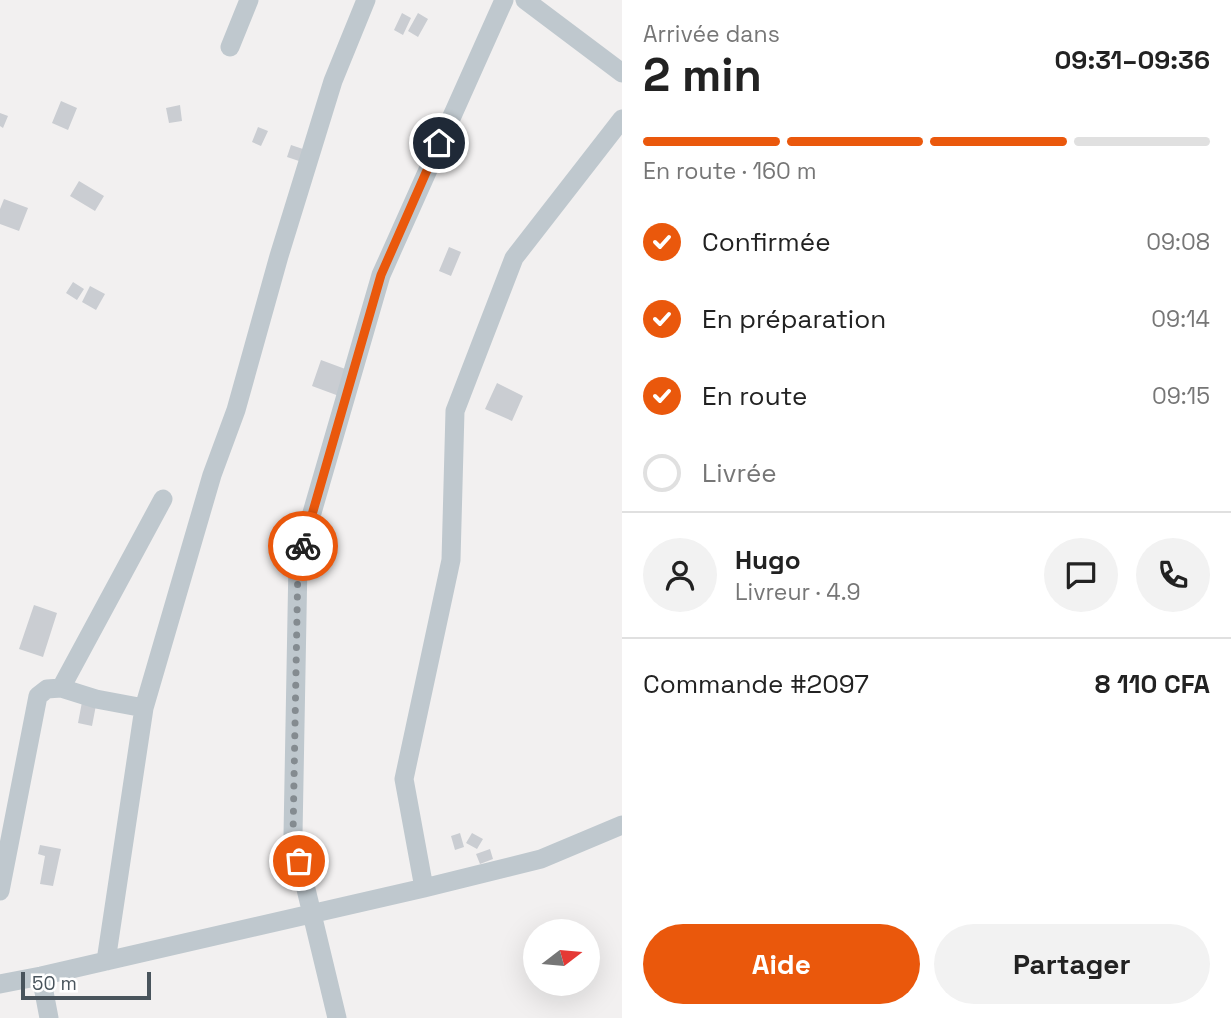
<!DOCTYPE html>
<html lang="fr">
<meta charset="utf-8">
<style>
:root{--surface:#fff;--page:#f2f2f2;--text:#222;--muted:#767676;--line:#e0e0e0;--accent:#ea580c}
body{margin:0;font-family:"Space Grotesk",sans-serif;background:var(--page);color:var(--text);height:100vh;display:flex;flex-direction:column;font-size:26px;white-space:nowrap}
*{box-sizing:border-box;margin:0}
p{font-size:23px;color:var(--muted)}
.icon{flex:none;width:38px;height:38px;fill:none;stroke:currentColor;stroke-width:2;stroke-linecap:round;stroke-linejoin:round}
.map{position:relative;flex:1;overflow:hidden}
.side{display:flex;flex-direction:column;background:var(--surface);width:609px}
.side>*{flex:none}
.needle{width:46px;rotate:74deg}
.buttons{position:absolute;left:523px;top:919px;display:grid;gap:14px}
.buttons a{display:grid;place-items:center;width:77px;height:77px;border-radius:50%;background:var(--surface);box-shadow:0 7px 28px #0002;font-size:35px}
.scale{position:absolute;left:21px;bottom:18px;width:130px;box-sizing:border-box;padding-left:7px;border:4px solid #49545c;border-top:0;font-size:19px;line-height:24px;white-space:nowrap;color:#49545c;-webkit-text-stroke:5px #fff;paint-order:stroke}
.pin{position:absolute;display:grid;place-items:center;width:60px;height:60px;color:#fff;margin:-30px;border:4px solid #fff;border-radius:50%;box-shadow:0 2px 7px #0007}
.courier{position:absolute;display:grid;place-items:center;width:70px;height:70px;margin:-35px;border:5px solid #ea580c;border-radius:50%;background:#fff;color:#222;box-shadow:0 2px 9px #0007}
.summary em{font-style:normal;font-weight:700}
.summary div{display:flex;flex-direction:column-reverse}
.summary{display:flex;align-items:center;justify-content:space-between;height:119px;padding:0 21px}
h1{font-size:46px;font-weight:700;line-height:52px}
.bar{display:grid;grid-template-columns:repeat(4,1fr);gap:10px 7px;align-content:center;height:84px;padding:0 21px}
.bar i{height:9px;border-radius:5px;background:var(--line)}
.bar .selected{background:var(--accent)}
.bar p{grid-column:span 4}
.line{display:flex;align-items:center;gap:18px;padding:0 21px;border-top:2px solid var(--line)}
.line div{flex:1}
.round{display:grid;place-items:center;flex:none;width:74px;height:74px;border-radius:37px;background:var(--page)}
ol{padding:0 21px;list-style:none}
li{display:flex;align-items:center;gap:21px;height:77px}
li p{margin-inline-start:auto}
li .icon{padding:7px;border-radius:50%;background:var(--accent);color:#fff;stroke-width:4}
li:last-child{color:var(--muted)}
li i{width:38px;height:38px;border:4px solid var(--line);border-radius:50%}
.button{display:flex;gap:14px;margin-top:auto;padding:14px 21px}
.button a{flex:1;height:80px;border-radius:42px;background:var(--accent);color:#fff;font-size:28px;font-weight:700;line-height:80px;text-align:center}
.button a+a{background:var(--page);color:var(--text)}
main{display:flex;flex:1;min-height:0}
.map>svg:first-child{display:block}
</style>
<main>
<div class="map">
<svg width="622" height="1018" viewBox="0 0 622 1018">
<rect width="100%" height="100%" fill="#f2f0f0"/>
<path fill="#cacdd2" d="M402,13L411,18L403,35L394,30Z
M418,13L428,19L418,37L408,31Z
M61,101L77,108L68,130L52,123Z
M180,105L182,121L169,123L166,108Z
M0,113L8,116L3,128L0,126Z
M258,127L268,131L261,146L252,142Z
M291,145L306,150L302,162L287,157Z
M79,181L104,196L95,211L70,196Z
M4,199L28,208L19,231L0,224V209Z
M449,247L461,252L451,276L439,271Z
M73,282L84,289L77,300L66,293Z
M90,286L105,294L96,310L82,302Z
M321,360L348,370L339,396L312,386Z
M497,383L523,396L512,421L485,409Z
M34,605L57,613L43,657L19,649Z
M82,702L96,705L92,726L78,723Z
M460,833L464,847L455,850L451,836Z
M472,833L483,839L477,849L466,843Z
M40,845L61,849L53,886L40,884L45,856L38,854Z
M490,849L493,859L480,864L476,854Z"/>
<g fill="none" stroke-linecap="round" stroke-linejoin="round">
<path stroke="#bfc8ce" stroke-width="19" d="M525,0L622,73
M230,47L249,0
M61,688L163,499
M424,888L404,779L451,560L455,411L514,258L622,119
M0,891L38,696L47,689L61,688L96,699L144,708
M106,961L144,708L212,475L236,410L279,256L333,81L366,0
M41,976L49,1018
M0,984L41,976L424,888L541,859L622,825
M337,1018L293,835L298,561L381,275L504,0"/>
</g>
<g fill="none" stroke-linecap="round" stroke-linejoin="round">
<path stroke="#848b90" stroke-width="7" stroke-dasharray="0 12.6" d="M299,861L293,835L298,561L303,546"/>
<path stroke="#ea580c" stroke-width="9" d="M303,546L381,275L439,143"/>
</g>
</svg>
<div class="buttons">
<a><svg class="needle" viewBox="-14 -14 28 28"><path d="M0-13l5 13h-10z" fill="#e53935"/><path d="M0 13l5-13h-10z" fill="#767676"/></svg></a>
</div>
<div class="scale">50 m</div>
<div class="pin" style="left:299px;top:861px;background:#ea580c"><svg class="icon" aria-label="bag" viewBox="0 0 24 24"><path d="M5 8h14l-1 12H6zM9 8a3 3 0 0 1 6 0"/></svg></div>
<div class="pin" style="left:439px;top:143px;background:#1f2937"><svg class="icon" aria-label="home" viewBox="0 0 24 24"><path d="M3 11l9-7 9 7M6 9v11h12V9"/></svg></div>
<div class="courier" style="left:303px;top:546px"><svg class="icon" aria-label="bike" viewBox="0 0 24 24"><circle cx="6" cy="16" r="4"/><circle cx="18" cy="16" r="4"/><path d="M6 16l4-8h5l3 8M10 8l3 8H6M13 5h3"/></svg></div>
</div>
<section class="side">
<div class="summary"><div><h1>2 min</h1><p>Arrivée dans</p></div><em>09:31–09:36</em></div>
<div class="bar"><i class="selected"></i><i class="selected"></i><i class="selected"></i><i></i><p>En route · 160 m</p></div>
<ol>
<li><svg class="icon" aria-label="check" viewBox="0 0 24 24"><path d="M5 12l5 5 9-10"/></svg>Confirmée<p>09:08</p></li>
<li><svg class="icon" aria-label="check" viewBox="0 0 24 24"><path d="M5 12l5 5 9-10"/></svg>En préparation<p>09:14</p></li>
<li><svg class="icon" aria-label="check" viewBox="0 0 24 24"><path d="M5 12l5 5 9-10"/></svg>En route<p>09:15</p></li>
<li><i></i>Livrée</li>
</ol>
<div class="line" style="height:126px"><a class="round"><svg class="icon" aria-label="person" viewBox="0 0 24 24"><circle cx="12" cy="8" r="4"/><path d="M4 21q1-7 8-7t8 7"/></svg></a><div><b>Hugo</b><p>Livreur · 4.9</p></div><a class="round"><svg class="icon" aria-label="chat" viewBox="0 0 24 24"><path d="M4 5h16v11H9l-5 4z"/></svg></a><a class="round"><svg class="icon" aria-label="phone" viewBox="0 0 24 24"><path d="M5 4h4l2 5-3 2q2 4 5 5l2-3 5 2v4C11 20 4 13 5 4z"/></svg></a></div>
<div class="line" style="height:91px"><div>Commande #2097</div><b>8 110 CFA</b></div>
<div class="button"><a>Aide</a><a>Partager</a></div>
</section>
</main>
